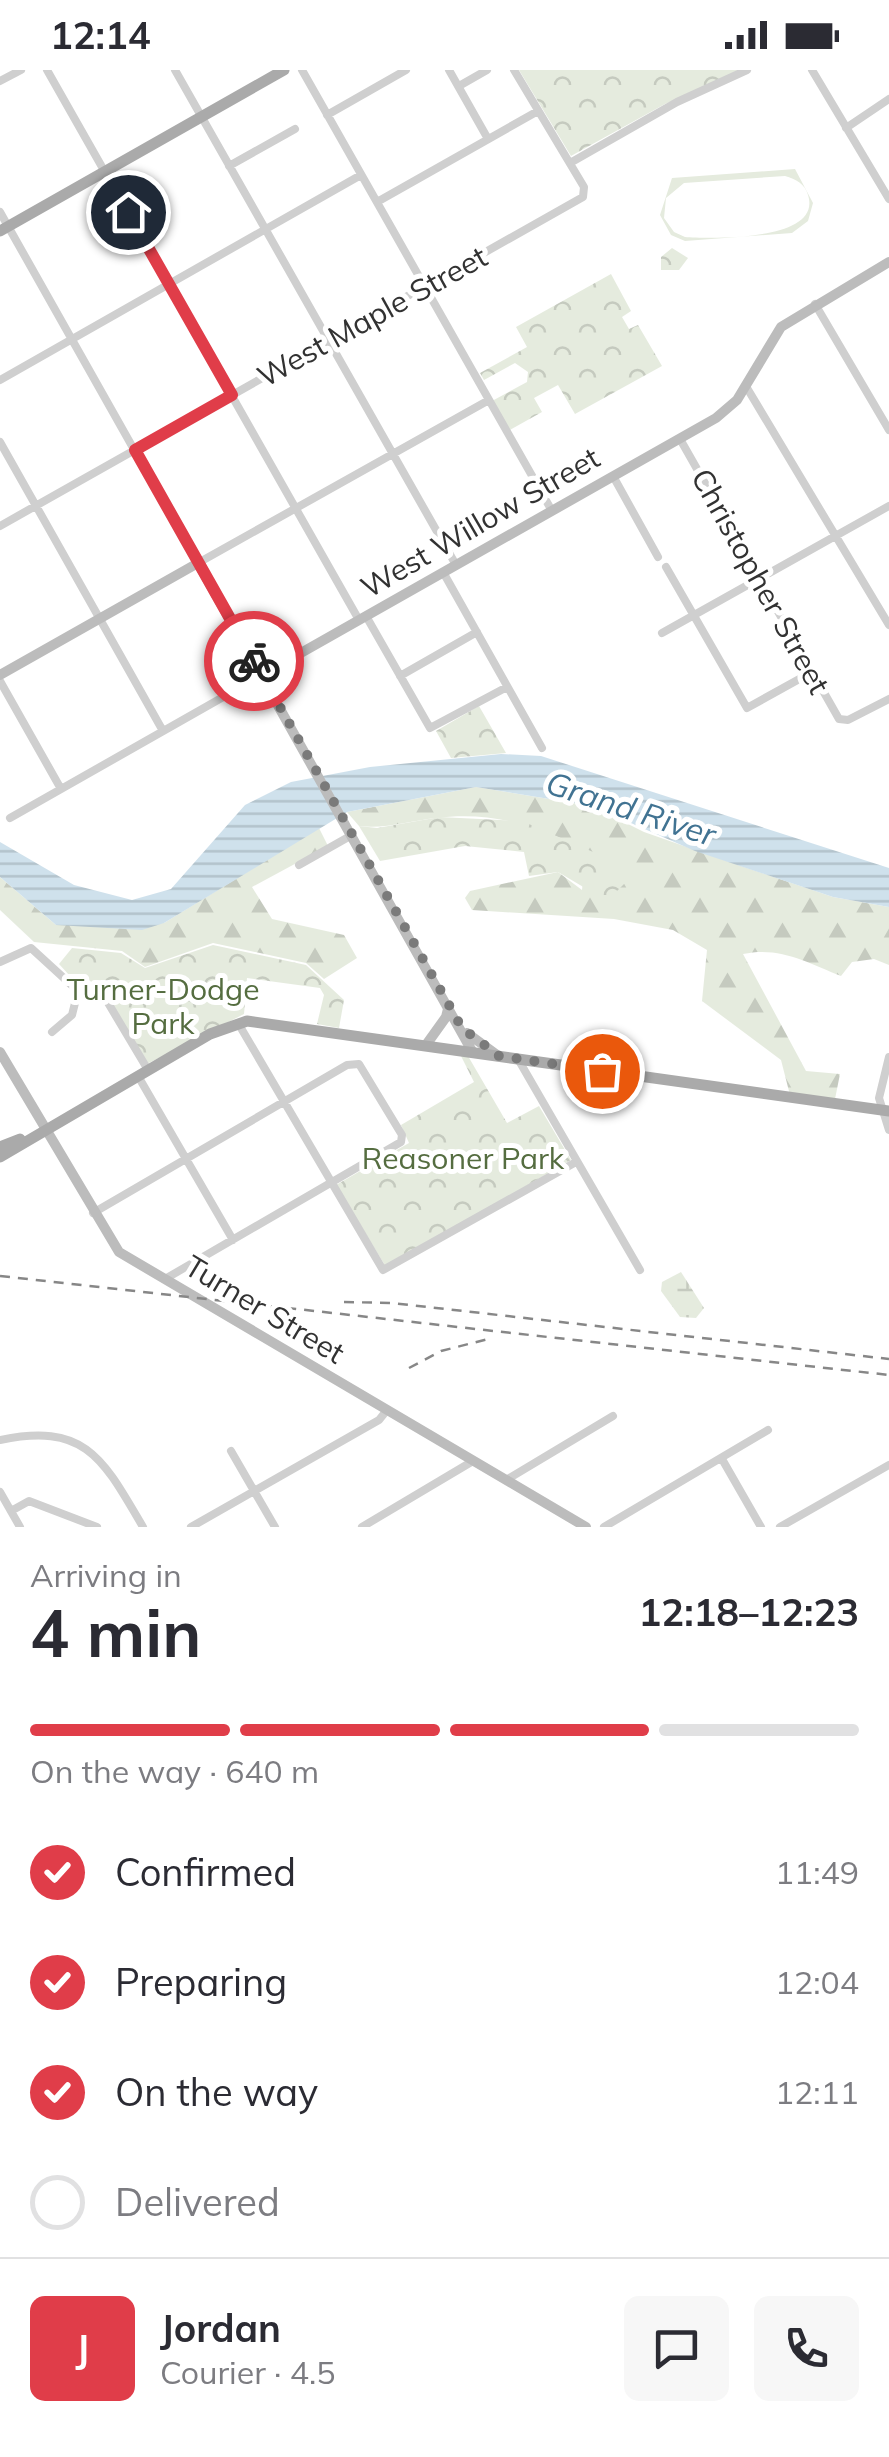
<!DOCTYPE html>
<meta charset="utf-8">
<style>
:root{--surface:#fff;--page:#f7f7f7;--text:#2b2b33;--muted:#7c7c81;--line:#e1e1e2;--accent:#e03d49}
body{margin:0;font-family:Mulish,sans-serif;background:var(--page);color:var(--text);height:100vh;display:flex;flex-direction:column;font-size:38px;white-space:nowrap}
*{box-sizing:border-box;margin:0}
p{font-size:32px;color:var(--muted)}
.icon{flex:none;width:55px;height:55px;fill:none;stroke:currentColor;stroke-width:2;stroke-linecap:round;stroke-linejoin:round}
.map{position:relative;height:1457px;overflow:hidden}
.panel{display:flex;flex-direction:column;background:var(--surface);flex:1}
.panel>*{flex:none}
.pin{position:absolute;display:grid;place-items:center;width:85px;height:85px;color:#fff;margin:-42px;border:5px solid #fff;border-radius:50%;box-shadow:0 2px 10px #0007}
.courier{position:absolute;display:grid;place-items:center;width:100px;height:100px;margin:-50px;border:8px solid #e03d49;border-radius:50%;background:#fff;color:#222;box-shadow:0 2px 12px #0007}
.headline em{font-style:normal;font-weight:700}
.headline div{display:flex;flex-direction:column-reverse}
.headline{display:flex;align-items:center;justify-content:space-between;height:170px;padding:0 30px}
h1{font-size:65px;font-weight:700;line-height:75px}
.bar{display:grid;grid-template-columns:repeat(4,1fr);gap:15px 10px;align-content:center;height:120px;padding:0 30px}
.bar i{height:12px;border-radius:8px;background:var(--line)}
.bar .selected{background:var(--accent)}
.bar p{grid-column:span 4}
.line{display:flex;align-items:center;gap:25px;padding:0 30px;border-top:2px solid var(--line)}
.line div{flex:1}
.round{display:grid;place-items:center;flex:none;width:105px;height:105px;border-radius:15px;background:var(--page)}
ol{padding:0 30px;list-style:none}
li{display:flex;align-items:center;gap:30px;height:110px}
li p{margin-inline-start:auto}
li .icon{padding:10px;border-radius:50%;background:var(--accent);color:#fff;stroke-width:4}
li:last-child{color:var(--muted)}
li i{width:55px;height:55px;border:5px solid var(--line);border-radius:50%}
.status{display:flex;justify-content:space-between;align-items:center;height:70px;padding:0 50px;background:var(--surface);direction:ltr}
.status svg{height:28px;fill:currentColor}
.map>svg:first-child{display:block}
</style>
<div class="status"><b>12:14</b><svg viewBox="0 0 49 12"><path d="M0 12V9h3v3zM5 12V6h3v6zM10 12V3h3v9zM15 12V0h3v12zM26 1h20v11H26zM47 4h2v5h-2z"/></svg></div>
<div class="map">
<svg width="889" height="1457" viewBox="0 0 889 1457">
<defs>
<pattern id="forest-firs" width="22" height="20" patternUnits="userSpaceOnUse" patternTransform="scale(2.5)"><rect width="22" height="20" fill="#e5ebde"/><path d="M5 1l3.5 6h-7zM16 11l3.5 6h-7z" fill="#c5cabf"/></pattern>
<pattern id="wetland-marsh" width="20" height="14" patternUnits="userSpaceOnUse" patternTransform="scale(2.5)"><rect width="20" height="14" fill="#e5ebde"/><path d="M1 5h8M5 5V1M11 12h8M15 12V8" fill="none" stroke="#c5cabf"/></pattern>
<pattern id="park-crowns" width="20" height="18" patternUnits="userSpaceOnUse" patternTransform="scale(2.5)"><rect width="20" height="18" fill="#e5ebde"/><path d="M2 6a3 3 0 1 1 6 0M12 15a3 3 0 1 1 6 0" fill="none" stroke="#c5cabf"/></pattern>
<pattern id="water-rules" width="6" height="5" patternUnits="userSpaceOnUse" patternTransform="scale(2.5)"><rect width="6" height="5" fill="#cfe1ec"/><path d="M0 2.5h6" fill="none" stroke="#b2c2cb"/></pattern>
</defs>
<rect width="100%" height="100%" fill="#fff"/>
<path fill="#e5ebde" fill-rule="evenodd" d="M795,99L813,133L808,151L792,163L685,171L671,165L660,145L672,108ZM785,106C796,109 805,114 808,125C823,171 713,169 685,167L674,162L664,148L666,128L684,113Z"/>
<path fill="url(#forest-firs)" d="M476,717L592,736L644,762L741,796L833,827L889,837V895L874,889L852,892L841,906C808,893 780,876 743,884L806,1001L840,1004L834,1034L791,1029L781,990L702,931L707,880L673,860L614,849L472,840L465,828L470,821L558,802L582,820L586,781C538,755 491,741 436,748C410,751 386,759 359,756L347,742Z
M319,758L328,776L252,817L272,849L344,865L357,888L324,909L306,893L213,873L145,897L122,881L34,872L0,840V807L56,855L164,853Z"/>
<path fill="url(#wetland-marsh)" d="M681,1202L704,1238L696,1248L680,1247L661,1221L662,1212Z"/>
<path fill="url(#park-crowns)" d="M519,0H741L665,34L571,86Z
M672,178L688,188L679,200H661V187Z
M611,204L631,241L622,247L629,259L638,255L662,296L575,344L558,315L534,328L542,342L508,361L492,331L527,312L528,302L515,293L484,310L480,303L527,277L516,257Z
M479,636L506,683L451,688L436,661Z
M440,747L522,751L616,792L627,811L607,831L558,802L529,806L524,782L465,776L380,791L359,756L377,758Z
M213,875L306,895L344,930L339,958L317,954L324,925L320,918L247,908L244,944L147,994L100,912L80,917L59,894L72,878L121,883L145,898Z
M461,986H468L507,1053L539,1036L571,1090L386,1197L336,1115L409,1073L401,1055L474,1012Z"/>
<path fill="url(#water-rules)" d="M501,684L541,686L889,798V837L833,827L695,781L592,736L476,717L347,742L164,853L142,860L56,855L0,807V772L74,815L132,830L171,819L245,735L291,712L370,697Z"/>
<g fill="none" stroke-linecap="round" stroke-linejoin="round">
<path stroke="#cfcfcf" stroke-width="8" d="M47,0L359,550
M175,0L456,495
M302,0L552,441
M449,0L488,69
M812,0L889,129
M0,11L21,0
M459,16L487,0
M327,45L406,0
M846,58L889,29
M570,93L677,32L747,0
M229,96L295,59
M377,132L538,41
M0,142L198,493L489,330
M815,234L889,360
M0,310L361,105
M747,318L889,555
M680,369L839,649L848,650L889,629
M0,372L163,661
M613,406L658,487
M0,456L583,127L584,117L514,0
M666,497L747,638L812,602
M443,502L542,678
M366,546L430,658L507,617
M662,563L889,436
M400,606L477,562
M0,611L61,719
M10,748L262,605
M299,795L352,765
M0,892L31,878L78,921L98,916L148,1000
M238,953L383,1200L576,1092
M52,962L72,945L78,921
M889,987L879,1028L889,1060
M518,989L640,1200
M138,1006L233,1170
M93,1143L347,995L359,994L402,1065L401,1072L165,1209
M0,1370C86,1352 103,1389 143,1457
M231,1381L275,1457
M722,1389L761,1457
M506,1410L613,1346
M0,1422L20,1457
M11,1441L29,1431L97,1457
M191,1457L379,1350L387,1340
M362,1457L473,1391
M604,1457L768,1360
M780,1457L889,1395"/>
<path stroke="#bcbcbc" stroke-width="10" d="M0,605L198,493L472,981
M262,605L716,348L737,330L781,257L889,192
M467,963L497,985
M426,975L446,947L449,935
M0,982L119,1182L586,1457"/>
<path stroke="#aaa" stroke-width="11" d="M0,161L284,0
M0,1077L20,1069
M0,1087L210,964L247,951L889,1041"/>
<path stroke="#878787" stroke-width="2.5" stroke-dasharray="10 8" stroke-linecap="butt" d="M0,1206L889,1305
M344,1232L392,1233L889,1289
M409,1298L441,1281L492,1268"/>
</g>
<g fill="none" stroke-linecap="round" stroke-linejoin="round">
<path stroke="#7a7a7a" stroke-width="10" stroke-dasharray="0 18" d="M254,591L462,958L499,986L602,1001"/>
<path stroke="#e03d49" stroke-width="12" d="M128,142L232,325L135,380L254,591"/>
</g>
<g text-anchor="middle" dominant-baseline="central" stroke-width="10" stroke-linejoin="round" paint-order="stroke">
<g font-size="30" fill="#323232" stroke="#fff">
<text transform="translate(372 246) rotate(-29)">West Maple Street</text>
<text transform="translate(480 452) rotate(-30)">West Willow Street</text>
<text transform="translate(761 511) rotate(61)">Christopher Street</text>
<text transform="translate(265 1239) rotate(31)">Turner Street</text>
</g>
<g font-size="30" fill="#556d40" stroke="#fff">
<text x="163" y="919">Turner-Dodge<tspan x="163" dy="34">Park</tspan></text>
<text x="463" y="1088">Reasoner Park</text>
</g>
<g font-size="32" font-style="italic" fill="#417392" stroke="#fff">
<text transform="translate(631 738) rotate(18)">Grand River</text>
</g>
</g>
</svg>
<div class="pin" style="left:602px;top:1001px;background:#ea580c"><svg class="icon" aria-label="bag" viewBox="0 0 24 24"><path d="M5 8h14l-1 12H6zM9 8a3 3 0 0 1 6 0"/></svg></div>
<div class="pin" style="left:128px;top:142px;background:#1f2937"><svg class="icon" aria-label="home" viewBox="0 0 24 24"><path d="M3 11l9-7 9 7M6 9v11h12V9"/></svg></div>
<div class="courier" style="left:254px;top:591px"><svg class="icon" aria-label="bike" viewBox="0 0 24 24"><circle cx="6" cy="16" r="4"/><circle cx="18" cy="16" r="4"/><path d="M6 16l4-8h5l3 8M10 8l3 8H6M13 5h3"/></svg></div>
</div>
<section class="panel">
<div class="headline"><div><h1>4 min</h1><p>Arriving in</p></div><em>12:18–12:23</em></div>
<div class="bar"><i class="selected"></i><i class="selected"></i><i class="selected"></i><i></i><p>On the way · 640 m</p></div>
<ol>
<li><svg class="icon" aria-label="check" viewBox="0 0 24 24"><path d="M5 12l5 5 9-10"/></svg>Confirmed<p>11:49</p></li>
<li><svg class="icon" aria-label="check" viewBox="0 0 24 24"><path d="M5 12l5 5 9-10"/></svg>Preparing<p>12:04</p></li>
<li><svg class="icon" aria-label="check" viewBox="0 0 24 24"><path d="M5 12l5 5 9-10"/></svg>On the way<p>12:11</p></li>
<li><i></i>Delivered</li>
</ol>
<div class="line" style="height:180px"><b class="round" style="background:var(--accent);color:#fff">J</b><div><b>Jordan</b><p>Courier · 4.5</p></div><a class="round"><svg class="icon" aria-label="chat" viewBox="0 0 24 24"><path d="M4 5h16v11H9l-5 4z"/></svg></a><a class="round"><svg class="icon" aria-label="phone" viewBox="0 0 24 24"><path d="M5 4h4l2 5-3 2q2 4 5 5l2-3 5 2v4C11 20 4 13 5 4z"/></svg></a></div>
</section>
